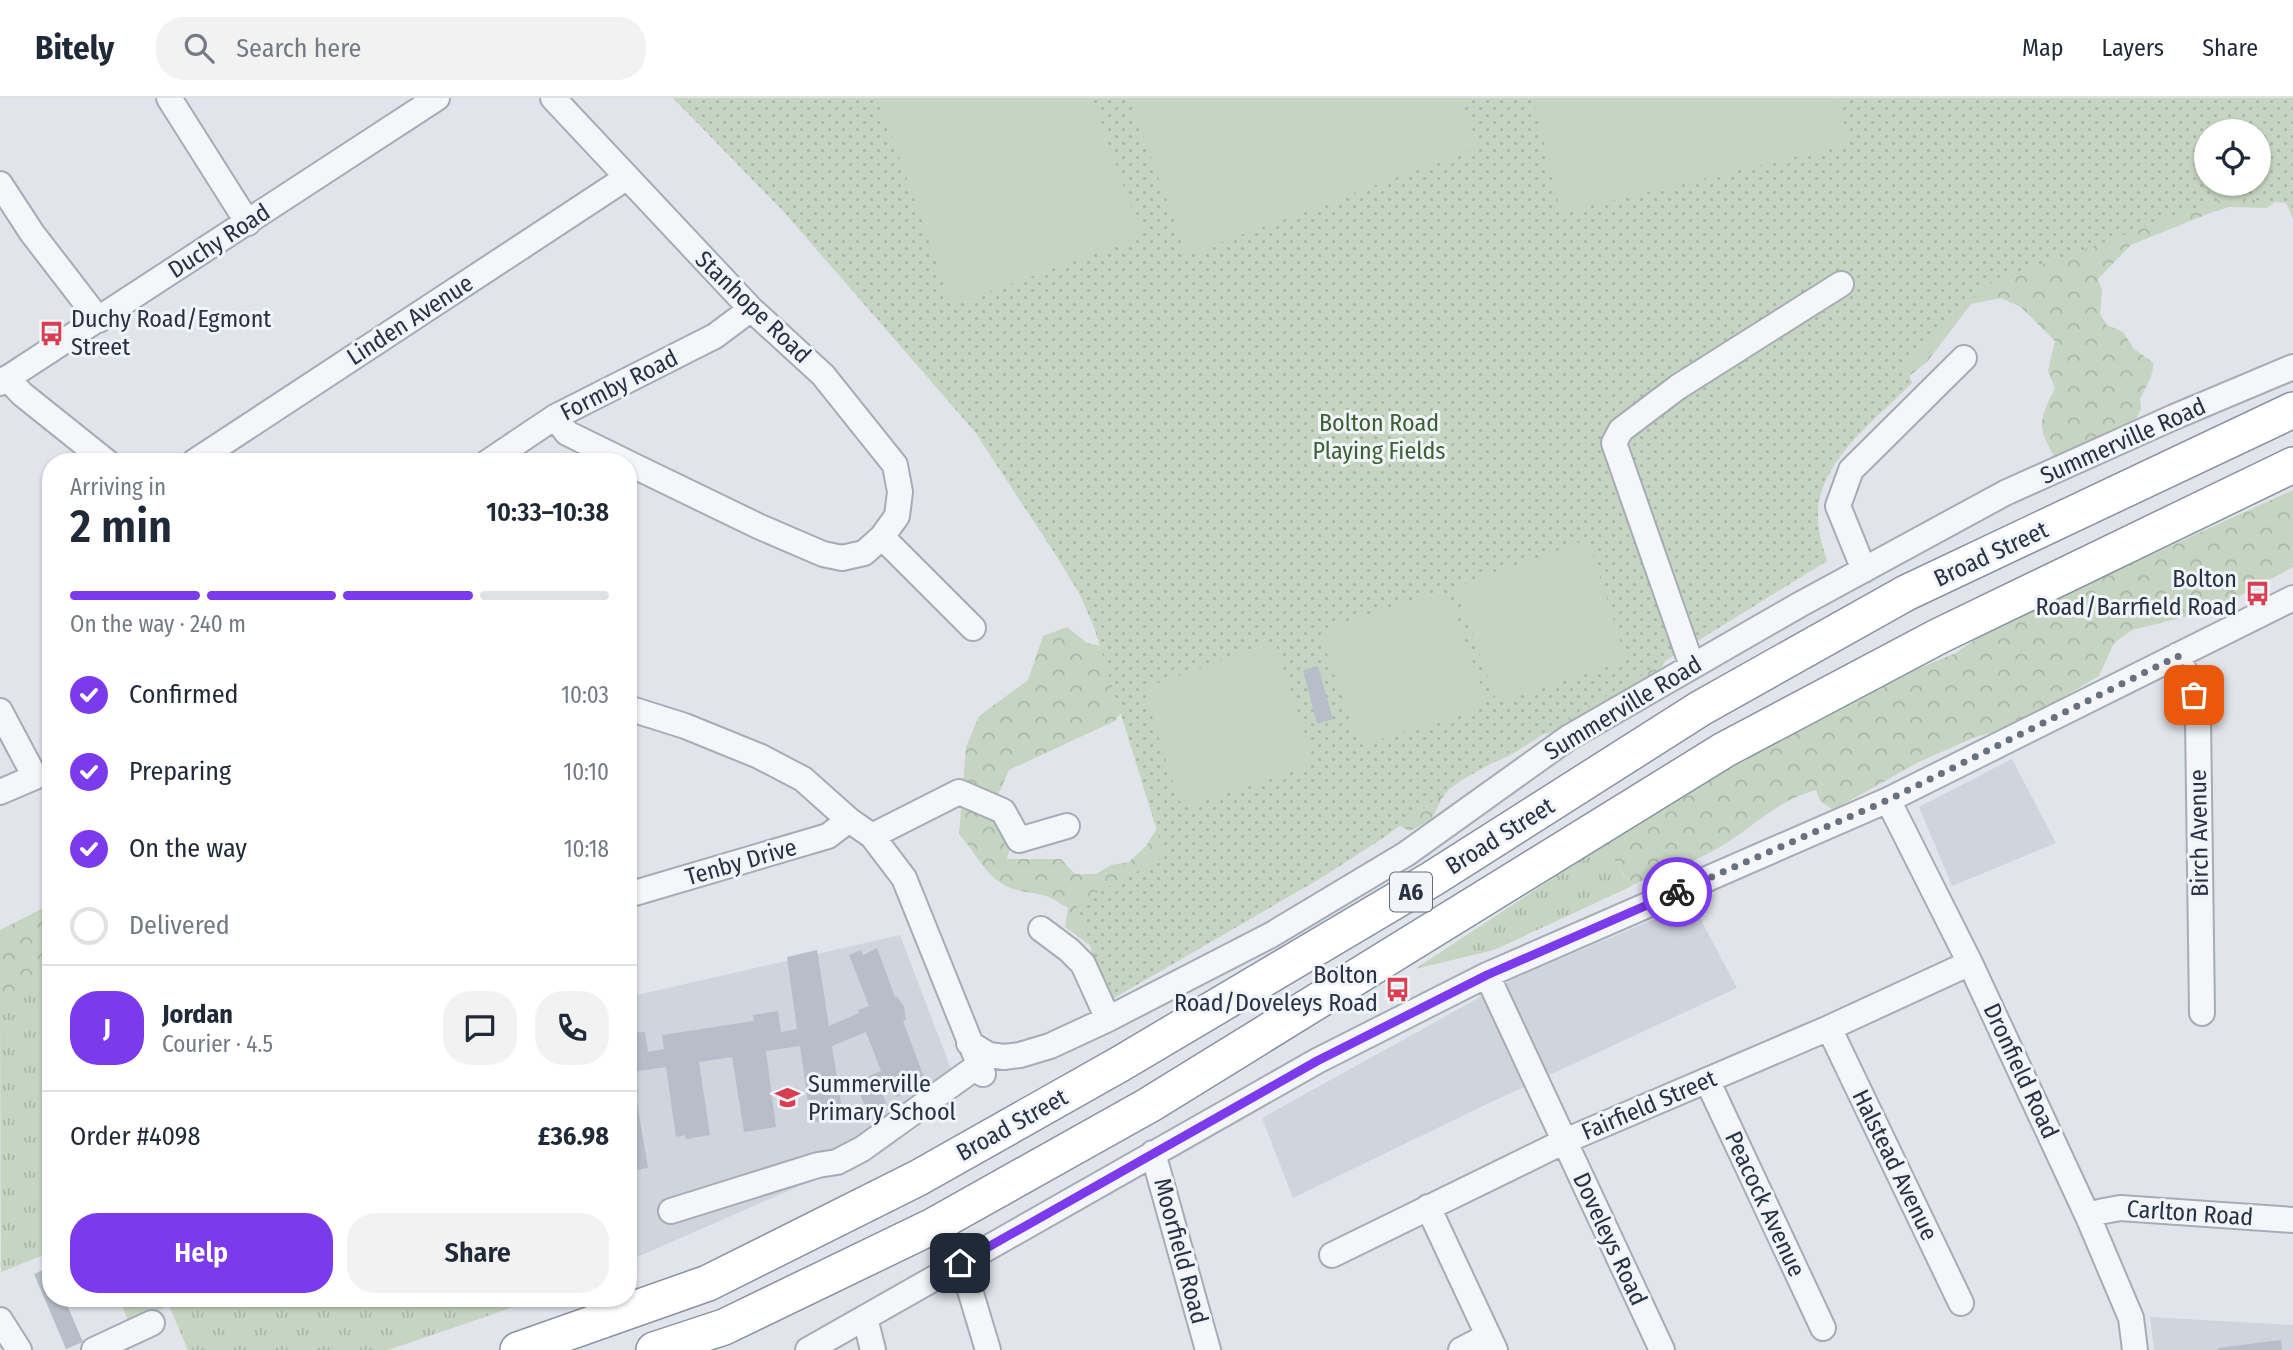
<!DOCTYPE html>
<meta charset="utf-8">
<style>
:root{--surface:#fff;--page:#f2f2f3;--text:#1f2937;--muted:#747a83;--line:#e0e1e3;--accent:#7c3aed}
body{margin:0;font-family:"Fira Sans Condensed",sans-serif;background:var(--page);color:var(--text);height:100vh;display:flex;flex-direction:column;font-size:26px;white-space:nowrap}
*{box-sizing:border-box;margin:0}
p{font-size:23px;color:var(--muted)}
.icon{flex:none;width:38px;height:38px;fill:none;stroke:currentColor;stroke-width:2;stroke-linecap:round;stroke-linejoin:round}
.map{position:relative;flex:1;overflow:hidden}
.panel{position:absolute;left:42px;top:355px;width:595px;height:854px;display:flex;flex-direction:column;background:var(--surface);border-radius:28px;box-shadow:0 2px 5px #0004}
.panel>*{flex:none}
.fabs{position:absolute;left:2194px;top:21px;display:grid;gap:14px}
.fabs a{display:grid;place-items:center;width:77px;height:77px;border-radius:50%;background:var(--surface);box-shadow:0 2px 5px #0004;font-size:35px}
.pin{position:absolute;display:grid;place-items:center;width:60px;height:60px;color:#fff;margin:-30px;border-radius:14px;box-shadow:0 4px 10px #0006}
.courier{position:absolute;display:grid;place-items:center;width:70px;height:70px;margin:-35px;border:5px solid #7c3aed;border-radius:50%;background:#fff;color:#222;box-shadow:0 2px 9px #0007}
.overview em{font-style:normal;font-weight:600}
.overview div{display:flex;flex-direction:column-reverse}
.overview{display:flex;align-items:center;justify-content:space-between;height:119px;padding:0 28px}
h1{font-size:46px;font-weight:600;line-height:52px}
.bar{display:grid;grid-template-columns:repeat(4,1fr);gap:10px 7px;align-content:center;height:84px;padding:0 28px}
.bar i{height:9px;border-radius:5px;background:var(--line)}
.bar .on{background:var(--accent)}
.bar p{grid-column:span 4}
.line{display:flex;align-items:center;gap:18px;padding:0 28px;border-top:2px solid var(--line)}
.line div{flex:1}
.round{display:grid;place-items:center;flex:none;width:74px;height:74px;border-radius:28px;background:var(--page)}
ol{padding:0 28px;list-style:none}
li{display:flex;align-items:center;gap:21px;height:77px}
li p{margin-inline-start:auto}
li .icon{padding:7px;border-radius:50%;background:var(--accent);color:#fff;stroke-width:4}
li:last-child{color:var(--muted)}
li i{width:38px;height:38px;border:4px solid var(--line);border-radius:50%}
.action{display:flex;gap:14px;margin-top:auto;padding:14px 28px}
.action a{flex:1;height:80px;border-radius:28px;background:var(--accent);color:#fff;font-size:28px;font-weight:600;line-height:80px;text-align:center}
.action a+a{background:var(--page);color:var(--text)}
header{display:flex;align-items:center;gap:42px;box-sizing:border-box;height:98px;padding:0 35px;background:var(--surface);border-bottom:2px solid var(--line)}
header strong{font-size:33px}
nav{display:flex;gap:38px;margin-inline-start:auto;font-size:24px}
.search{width:490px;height:63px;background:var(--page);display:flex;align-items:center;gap:18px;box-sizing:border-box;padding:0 24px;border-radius:28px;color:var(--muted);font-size:26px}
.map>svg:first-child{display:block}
</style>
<header>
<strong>Bitely</strong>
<div class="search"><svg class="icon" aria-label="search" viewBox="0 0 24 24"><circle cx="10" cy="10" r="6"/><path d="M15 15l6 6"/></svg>Search here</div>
<nav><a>Map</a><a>Layers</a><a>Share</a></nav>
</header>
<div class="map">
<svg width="2293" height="1252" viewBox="0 0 2293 1252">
<defs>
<pattern id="grass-tufts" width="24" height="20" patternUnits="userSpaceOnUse" patternTransform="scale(1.75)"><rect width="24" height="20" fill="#c6d5c1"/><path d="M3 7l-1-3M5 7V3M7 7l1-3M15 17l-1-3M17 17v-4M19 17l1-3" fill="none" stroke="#aab7a7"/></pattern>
<pattern id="forest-crowns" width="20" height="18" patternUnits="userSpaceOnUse" patternTransform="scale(1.75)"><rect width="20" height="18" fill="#c6d5c1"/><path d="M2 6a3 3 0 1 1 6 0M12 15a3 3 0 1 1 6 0" fill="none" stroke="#aab7a7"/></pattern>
<pattern id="park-dots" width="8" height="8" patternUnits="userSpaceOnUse" patternTransform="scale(1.75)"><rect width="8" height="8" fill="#c6d5c1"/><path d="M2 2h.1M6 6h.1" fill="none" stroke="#aab7a7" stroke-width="1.8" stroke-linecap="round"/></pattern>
</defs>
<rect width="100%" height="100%" fill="#e1e5eb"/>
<path fill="#cfd4dd" d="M2012,661L2056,745L1952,788L1919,709Z
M1692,805L1737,890L1487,1006L1293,1100L1262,1020L1509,883Z
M900,837L959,992L820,1079L628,1163V899Z
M2150,1219L2293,1227V1252H2154Z"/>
<path fill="url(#grass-tufts)" d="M1643,721L1614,762L1623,777L1634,786L1630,789L1494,852L1415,871Z
M51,881V1154L1,1174L0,907Z
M454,1200L491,1217L388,1252H188L169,1208L129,1225L119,1201Z"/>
<path fill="url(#forest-crowns)" d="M1975,0L2207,86H2259V33L2271,0L2280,100L2267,110L2229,109L2210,115L2131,147L2098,181L2102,192L2100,216L2107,227L2123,234L2134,251L2154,265L2151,279L2140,301L2141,311L2132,330L2058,365C2037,329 2037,326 2055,290L2048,273L2055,243L2021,209L2001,200L1971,206L1927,264L1898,287Z
M2293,392V469L2216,511L2132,532L2114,545L2099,578L2058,602L1993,634L1973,640L1919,664L1833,712L1820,703L1816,692C1781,701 1757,725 1728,744C1700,762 1665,776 1634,786C1623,777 1615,768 1612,754L1643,721L1688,691L1745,663L1781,632L1849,598L1954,556L1998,526L2049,498L2148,458Z
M1067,529L1087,545L1118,551L1140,589L1115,623L1009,672L999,695L998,725L1012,741L1007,761H1061L1075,776H1096L1111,767L1129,764L1146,748L1159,727L1673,548L1662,569L1584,625L1544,636L1509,658L1458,680L1442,700L1431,722L1410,733L1385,721L1093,871L1091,848L1065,829L1068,810C1062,807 1055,802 1049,799C1035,794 1020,795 1006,788C985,777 975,754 959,736L966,649L979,618L1028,582L1043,538Z
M51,806V881L0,907V832Z
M454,1201H533L491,1217Z"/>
<path fill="url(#park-dots)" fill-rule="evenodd" d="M673,0H2293V121L2286,105L2228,99L1986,187L1905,265L1912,285C1874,324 1809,369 1819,431C1820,442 1824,452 1827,463L1654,570L1459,684L1386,738L1321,780L1109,903L1076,806L1165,759L1094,529L1080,497L1059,462L975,334L784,114ZM2207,33H2259V86H2207Z"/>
<path fill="#c6d5c1" d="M878,0H1092L1142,139L952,207Z
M1129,0H1461L1479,49L1187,157Z
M1533,0H1838L1849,46L1561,115Z
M1583,443L1590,448L1625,557L1620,563L1500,603L1495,600L1458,494L1460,488Z
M1442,493L1449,497L1486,601L1484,609L1363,647L1358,645L1321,538L1323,533Z
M1270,546L1276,547L1313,660L1311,667L1188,707L1179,703L1144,593L1149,588Z"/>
<path fill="#b8bec9" d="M1318,568L1333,621L1317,626L1303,572Z
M877,850L895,899L897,898L904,909L906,922L903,923L924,979L921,980L923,988L896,999L893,991L888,992L886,984L879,987L886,1005L867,1013L855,984L881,973L866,934L832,948L843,1018L811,1025L800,948L766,953L776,1029L744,1034L732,959L699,964L710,1037L686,1041L685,1037L676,1039L666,969L632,974L648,1070L628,1073V935L645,934L648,954L664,951L662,937L754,923L753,917L778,913L781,934L797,931L787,859L817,852L829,928L859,915L858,912L869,908L849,857L861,852L863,857Z
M51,1168V1200H64L83,1244L66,1251L34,1176Z
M2281,1242L2282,1252H2218V1250Z"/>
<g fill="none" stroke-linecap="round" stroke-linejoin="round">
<defs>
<path id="minor" d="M169,0L248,125
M553,0L751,211L823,277L895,367L900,394L897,418L882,439L864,455L842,460L823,456L758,428L628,365
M0,86L32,135L99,222
M7,280L22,296L107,364
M0,285L437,0
M555,319L567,335L626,364
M194,364L626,80
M488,364L555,319L715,238L751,211
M882,439L973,530
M1864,472L1838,408L1851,372L1964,260
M2178,557L2194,597L2198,621L2202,915
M1692,568L1614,345L1621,332L1678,289L1841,186
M628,610L685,628L759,658L803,681L849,722L872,738L904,780L983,976
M0,613L35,679L0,694
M1888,702L1970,865L2089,1121L2131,1220L2135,1252
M872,738L959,694L1003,713L1019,742L1067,728
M628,797L828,738L849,722
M1041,831L1069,852L1083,866L1108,921
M1487,877L1662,1252
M1829,930L1961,1205
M969,945L989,957L1004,959L1020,957L1050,948L1108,921L1271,837L1406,756L1568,640L1799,507L2005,395L2174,319L2293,269
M1707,982L1823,1230
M1153,1055L1208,1252
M1428,1109L1495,1252
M671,1113L818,1067L837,1064L862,1051L979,967
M2089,1121L2099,1114L2120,1110L2293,1122
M1332,1157L1565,1043L1829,930L1970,865
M960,1165L966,1179L988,1252
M865,1220L873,1252
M0,1222L19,1252
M94,1252L152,1225
M808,1252L1317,963L1487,877L1888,702L2293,500
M1461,1252L1488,1238"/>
<path id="highway" d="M518,1252L708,1185L918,1080L1120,966L1432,781L1701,610L1906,495L2293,312
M654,1252L724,1229L933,1128L1149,1007L1724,652L1939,538L2293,367"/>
</defs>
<use href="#minor" stroke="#a6acb6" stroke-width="28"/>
<use href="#highway" stroke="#8792a3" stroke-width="38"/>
<use href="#minor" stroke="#f4f6f9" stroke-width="24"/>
<use href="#highway" stroke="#fff" stroke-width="35"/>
</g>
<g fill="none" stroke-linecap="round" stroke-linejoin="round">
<path stroke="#69717e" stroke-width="7" stroke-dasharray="0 12.6" d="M1677,794L1888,702L2178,558L2194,597"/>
<path stroke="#7c3aed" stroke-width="9" d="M960,1165L1317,963L1487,877L1677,794"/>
</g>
<defs>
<symbol id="bus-bare" viewBox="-9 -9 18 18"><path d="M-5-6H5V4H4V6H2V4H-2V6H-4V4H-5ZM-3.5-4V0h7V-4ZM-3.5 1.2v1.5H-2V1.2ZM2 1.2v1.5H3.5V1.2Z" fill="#d83d52" stroke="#f1f4f8" stroke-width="2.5" paint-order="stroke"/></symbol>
<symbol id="school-bare" viewBox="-9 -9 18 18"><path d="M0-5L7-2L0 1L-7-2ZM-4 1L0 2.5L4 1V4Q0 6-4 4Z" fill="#d83d52" stroke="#f1f4f8" stroke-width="2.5" paint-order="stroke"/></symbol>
</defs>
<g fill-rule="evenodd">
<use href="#bus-bare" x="34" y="218" width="35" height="35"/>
<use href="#bus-bare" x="2240" y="478" width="35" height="35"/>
<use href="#bus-bare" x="1380" y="874" width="35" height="35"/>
<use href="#school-bare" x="770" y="982" width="35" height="35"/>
</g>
<g text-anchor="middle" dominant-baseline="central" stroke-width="6" stroke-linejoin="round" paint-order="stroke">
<rect fill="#f1f4f8" stroke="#646c7a" stroke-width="2" x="1390" y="774.5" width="42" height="39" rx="5"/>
<g font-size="23" font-weight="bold" fill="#283244">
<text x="1411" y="794">A6</text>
</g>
<g font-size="24" fill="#283244" stroke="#f1f4f8">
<text transform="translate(219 143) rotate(-33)">Duchy Road</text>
<text transform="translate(753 209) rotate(44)">Stanhope Road</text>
<text transform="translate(410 222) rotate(-33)">Linden Avenue</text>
<text transform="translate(619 287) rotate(-27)">Formby Road</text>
<text transform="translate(2123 343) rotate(-24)">Summerville Road</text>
<text transform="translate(1991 456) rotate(-25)">Broad Street</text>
<text transform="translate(1623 610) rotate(-31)">Summerville Road</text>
<text transform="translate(2199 735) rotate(-91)">Birch Avenue</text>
<text transform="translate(1500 738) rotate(-32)">Broad Street</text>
<text transform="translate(741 764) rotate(-16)">Tenby Drive</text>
<text transform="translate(2021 973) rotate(65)">Dronfield Road</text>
<text transform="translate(1649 1007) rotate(-23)">Fairfield Street</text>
<text transform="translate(1012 1027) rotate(-29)">Broad Street</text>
<text transform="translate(1895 1067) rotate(64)">Halstead Avenue</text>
<text transform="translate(1765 1106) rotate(65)">Peacock Avenue</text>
<text transform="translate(2190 1115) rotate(4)">Carlton Road</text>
<text transform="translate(1610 1141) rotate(65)">Doveleys Road</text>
<text transform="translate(1181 1153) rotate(75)">Moorfield Road</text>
</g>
<g font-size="24" fill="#283244" stroke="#f1f4f8" text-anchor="start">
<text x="71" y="221">Duchy Road/Egmont<tspan x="71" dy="28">Street</tspan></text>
<text x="2237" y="481" text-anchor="end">Bolton<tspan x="2237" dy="28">Road/Barrfield Road</tspan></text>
<text x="1378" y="877" text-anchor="end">Bolton<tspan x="1378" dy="28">Road/Doveleys Road</tspan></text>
<text x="808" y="986">Summerville<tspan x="808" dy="28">Primary School</tspan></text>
</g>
<g font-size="24" fill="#3c6134" stroke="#f1f4f8">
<text x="1379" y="325">Bolton Road<tspan x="1379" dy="28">Playing Fields</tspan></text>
</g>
</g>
</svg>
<div class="fabs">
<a><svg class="icon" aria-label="locate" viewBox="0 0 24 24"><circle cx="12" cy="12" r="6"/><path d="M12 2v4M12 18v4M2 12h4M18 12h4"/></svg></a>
</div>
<div class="pin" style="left:2194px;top:597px;background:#ea580c"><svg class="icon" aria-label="bag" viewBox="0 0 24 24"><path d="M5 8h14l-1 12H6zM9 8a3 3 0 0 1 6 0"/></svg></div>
<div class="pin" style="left:960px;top:1165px;background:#1f2937"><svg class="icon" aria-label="home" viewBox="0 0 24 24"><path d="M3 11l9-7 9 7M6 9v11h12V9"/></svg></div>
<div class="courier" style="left:1677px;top:794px"><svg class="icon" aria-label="bike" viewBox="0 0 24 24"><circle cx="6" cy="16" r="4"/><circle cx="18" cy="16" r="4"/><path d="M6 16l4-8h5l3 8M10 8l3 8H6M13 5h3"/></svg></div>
<section class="panel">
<div class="overview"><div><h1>2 min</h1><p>Arriving in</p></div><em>10:33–10:38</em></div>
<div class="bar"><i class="on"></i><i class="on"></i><i class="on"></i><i></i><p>On the way · 240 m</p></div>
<ol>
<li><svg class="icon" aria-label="check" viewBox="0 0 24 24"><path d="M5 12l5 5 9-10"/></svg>Confirmed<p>10:03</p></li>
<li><svg class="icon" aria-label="check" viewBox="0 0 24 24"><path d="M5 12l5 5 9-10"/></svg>Preparing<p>10:10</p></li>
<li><svg class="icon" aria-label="check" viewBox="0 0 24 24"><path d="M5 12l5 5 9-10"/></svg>On the way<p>10:18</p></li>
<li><i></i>Delivered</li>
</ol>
<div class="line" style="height:126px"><b class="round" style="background:var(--accent);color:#fff">J</b><div><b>Jordan</b><p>Courier · 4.5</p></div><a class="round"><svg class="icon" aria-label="chat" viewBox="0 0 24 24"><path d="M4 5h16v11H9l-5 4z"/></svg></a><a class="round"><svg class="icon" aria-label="phone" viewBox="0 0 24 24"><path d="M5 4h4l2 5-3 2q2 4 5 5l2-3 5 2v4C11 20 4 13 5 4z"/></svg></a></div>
<div class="line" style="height:91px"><div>Order #4098</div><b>£36.98</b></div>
<div class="action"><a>Help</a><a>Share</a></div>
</section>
</div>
